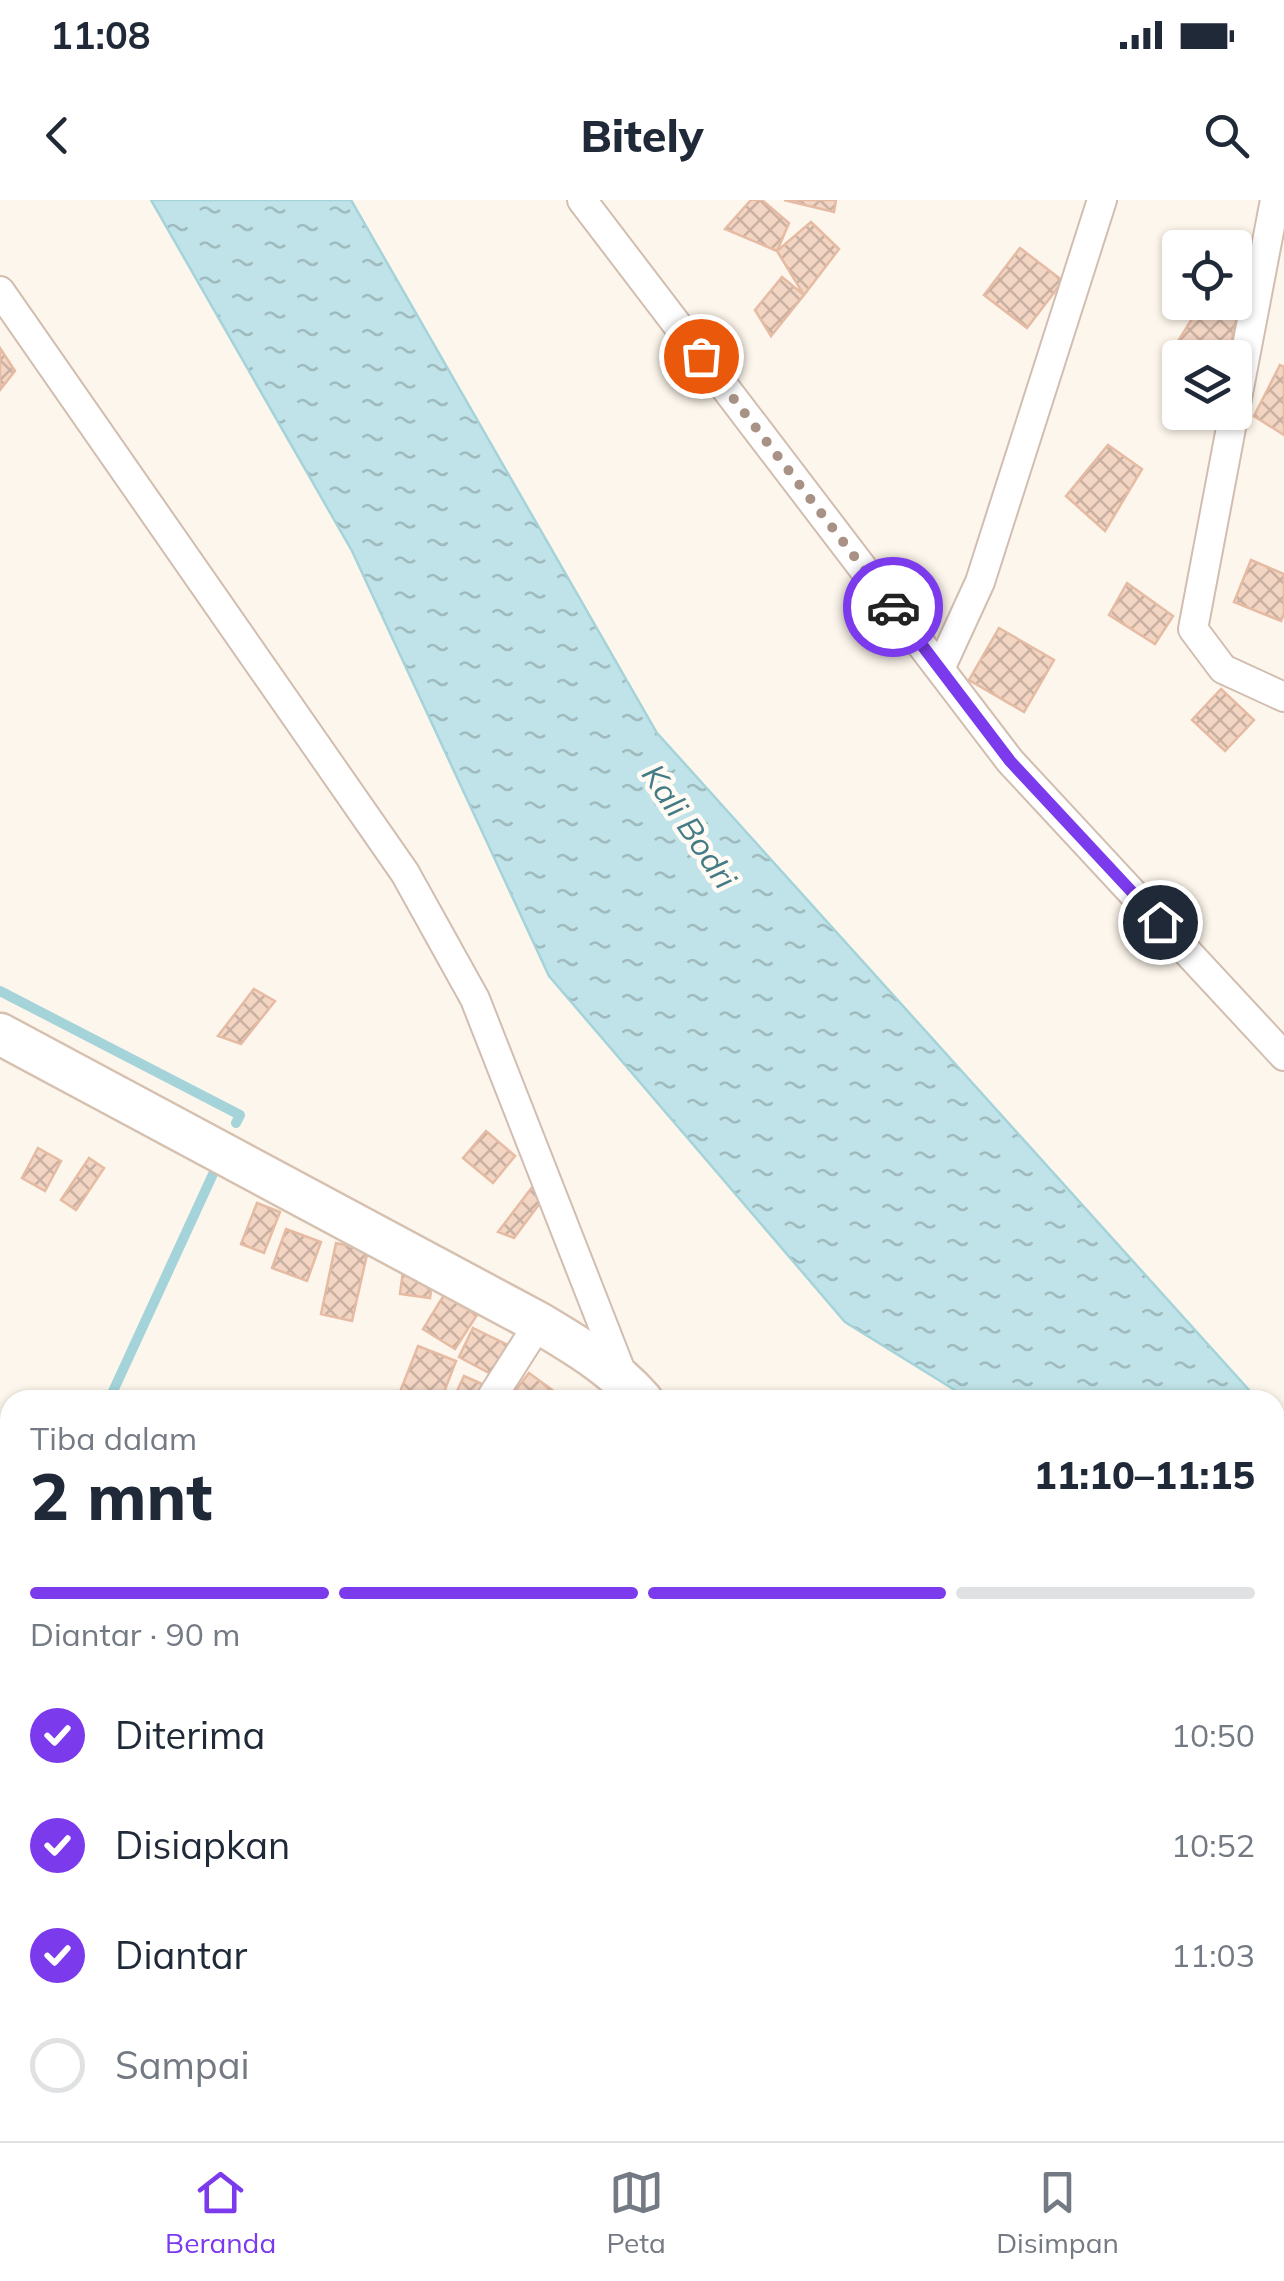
<!DOCTYPE html>
<html lang="id">
<meta charset="utf-8">
<style>
:root{--surface:#fff;--page:#f2f2f3;--text:#1f2937;--muted:#747a83;--line:#e0e1e3;--accent:#7c3aed}
body{margin:0;font-family:Mulish,sans-serif;background:var(--page);color:var(--text);height:100vh;display:flex;flex-direction:column;font-size:38px;white-space:nowrap}
*{box-sizing:border-box;margin:0}
p{font-size:32px;color:var(--muted)}
.icon{flex:none;width:55px;height:55px;fill:none;stroke:currentColor;stroke-width:2;stroke-linecap:round;stroke-linejoin:round}
.map{position:relative;flex:1;overflow:hidden}
.side{position:absolute;left:0px;top:1190px;width:1285px;height:752px;display:flex;flex-direction:column;background:var(--surface);border-radius:30px 30px 0 0;box-shadow:0 2px 8px #0004}
.side>*{flex:none}
.fabs{position:absolute;left:1162px;top:30px;display:grid;gap:20px}
.fabs a{display:grid;place-items:center;width:90px;height:90px;border-radius:10px;background:var(--surface);box-shadow:0 2px 8px #0004;font-size:50px}
.pin{position:absolute;display:grid;place-items:center;width:85px;height:85px;color:#fff;margin:-42px;border:5px solid #fff;border-radius:50%;box-shadow:0 2px 10px #0007}
.courier{position:absolute;display:grid;place-items:center;width:100px;height:100px;margin:-50px;border:8px solid #7c3aed;border-radius:50%;background:#fff;color:#222;box-shadow:0 2px 12px #0007}
.headline em{font-style:normal;font-weight:800}
.headline div{display:flex;flex-direction:column-reverse}
.headline{display:flex;align-items:center;justify-content:space-between;height:170px;padding:0 30px}
h1{font-size:65px;font-weight:800;line-height:75px}
.bar{display:grid;grid-template-columns:repeat(4,1fr);gap:15px 10px;align-content:center;height:120px;padding:0 30px}
.bar i{height:12px;border-radius:8px;background:var(--line)}
.bar .selected{background:var(--accent)}
.bar p{grid-column:span 4}
ol{padding:0 30px;list-style:none}
li{display:flex;align-items:center;gap:30px;height:110px}
li p{margin-inline-start:auto}
li .icon{padding:10px;border-radius:50%;background:var(--accent);color:#fff;stroke-width:4}
li:last-child{color:var(--muted)}
li i{width:55px;height:55px;border:5px solid var(--line);border-radius:50%}
.status{display:flex;justify-content:space-between;align-items:center;height:70px;padding:0 50px;background:var(--surface);direction:ltr}
.status svg{height:28px;fill:currentColor}
header{display:flex;justify-content:space-between;align-items:center;height:130px;padding:0 30px;background:var(--surface);font-size:45px;font-weight:800}
.menu{display:flex;justify-content:space-around;align-items:center;height:140px;border-top:2px solid var(--line);background:var(--surface);font-size:28px;color:var(--muted)}
.menu a{display:grid;justify-items:center;gap:5px}
.menu .selected{color:var(--accent)}
.map>svg:first-child{display:block}
</style>
<div class="status"><b>11:08</b><svg viewBox="0 0 49 12"><path d="M0 12V9h3v3zM5 12V6h3v6zM10 12V3h3v9zM15 12V0h3v12zM26 1h20v11H26zM47 4h2v5h-2z"/></svg></div>
<header><svg class="icon" aria-label="back" viewBox="0 0 24 24"><path d="M15 5l-7 7 7 7"/></svg>Bitely<svg class="icon" aria-label="search" viewBox="0 0 24 24"><circle cx="10" cy="10" r="6"/><path d="M15 15l6 6"/></svg></header>
<div class="map">
<svg width="1284" height="1941" viewBox="0 0 1284 1941">
<defs>
<pattern id="water-ripples" width="26" height="14" patternUnits="userSpaceOnUse" patternTransform="scale(2.5)"><rect width="26" height="14" fill="#bfe3e8"/><path d="M2 4q2-2 4 0t4 0M15 11q2-2 4 0t4 0" fill="none" stroke="#a0bbbe"/></pattern>
<pattern id="building-cross-hatch" width="8" height="8" patternUnits="userSpaceOnUse" patternTransform="scale(2.5)"><rect width="8" height="8" fill="#f3d5c3"/><path d="M0 0l8 8M0 8l8-8" fill="none" stroke="#cab0a1"/></pattern>
</defs>
<rect width="100%" height="100%" fill="#fdf6ec"/>
<path fill="url(#water-ripples)" stroke="#a5d3da" stroke-width="2.5" d="M151,0H351L657,533L1258,1200H971L845,1122L549,776L352,351Z
M1275,1219L1284,1229V1512L1275,1502Z"/>
<g fill="none" stroke-linecap="round" stroke-linejoin="round">
<path stroke="#a5d3da" stroke-width="10" d="M0,791L240,915L236,923
M109,1200L213,974
M0,1423L10,1403"/>
</g>
<path fill="url(#building-cross-hatch)" stroke="#e6bba3" stroke-width="2.5" d="M751,0H762L789,23L777,51L725,29Z
M784,0H836L834,12Z
M811,22L839,49L804,95L777,51Z
M1020,48L1063,81L1027,128L984,95Z
M782,77L804,95L771,136L755,110Z
M1202,103L1238,111L1228,158H1180V165L1165,162Z
M0,148L15,171L0,190Z
M1280,165L1284,167V235L1254,216Z
M1108,245L1142,269L1105,331L1066,296Z
M1251,360L1284,374V414L1281,421L1234,402Z
M1127,383L1173,416L1155,444L1109,415Z
M999,428L1054,460L1024,512L969,480Z
M1221,489L1254,520L1225,551L1192,520Z
M254,789L275,801L241,844L218,836Z
M486,931L515,956L493,983L463,958Z
M38,948L61,961L45,991L22,978Z
M89,958L104,968L76,1010L61,1000Z
M533,986L546,995L514,1038L498,1032Z
M257,1003L280,1012L264,1053L241,1044Z
M286,1029L321,1042L307,1081L272,1068Z
M336,1043L368,1050L352,1121L321,1114Z
M403,1071L433,1075L430,1098L400,1094Z
M444,1095L477,1115L455,1149L423,1129Z
M473,1128L508,1145L493,1175L459,1157Z
M418,1146L456,1161L441,1200H404L398,1197Z
M529,1173L566,1200H527L515,1191Z
M464,1176L482,1184L475,1200H453Z
M1275,1890L1284,1895V1929L1275,1923Z
M1227,1932H1259L1254,1941H1241Z"/>
<g fill="none" stroke-linecap="round" stroke-linejoin="round">
<defs>
<path id="street" d="M582,0L1010,561L1284,856
M0,91L405,673L475,799L624,1179
M1235,209L1275,0
M1234,212L1193,429L1223,469L1284,497
M940,469L980,382L1102,0
M490,1200L539,1123
M0,1279L10,1286
M0,1401L10,1382
M952,1932L965,1941"/>
<path id="secondary" d="M0,834L539,1123C576,1145 613,1167 642,1200
M1275,1856L1284,1862"/>
</defs>
<use href="#street" stroke="#d1beb0" stroke-width="32"/>
<use href="#secondary" stroke="#d6c0b0" stroke-width="45"/>
<use href="#street" stroke="#fff" stroke-width="28"/>
<use href="#secondary" stroke="#fff" stroke-width="40"/>
</g>
<g fill="none" stroke-linecap="round" stroke-linejoin="round">
<path stroke="#a89285" stroke-width="10" stroke-dasharray="0 18" d="M701,156L893,407"/>
<path stroke="#7c3aed" stroke-width="12" d="M893,407L1010,561L1160,722"/>
</g>
<g text-anchor="middle" dominant-baseline="central" stroke-width="9" stroke-linejoin="round" paint-order="stroke">
<g font-size="32" font-style="italic" fill="#437c86" stroke="#fffaf3">
<text transform="translate(690 626) rotate(56)">Kali Bodri</text>
</g>
</g>
</svg>
<div class="fabs">
<a><svg class="icon" aria-label="locate" viewBox="0 0 24 24"><circle cx="12" cy="12" r="6"/><path d="M12 2v4M12 18v4M2 12h4M18 12h4"/></svg></a>
<a><svg class="icon" aria-label="layers" viewBox="0 0 24 24"><path d="M12 4l9 5-9 5-9-5zM3 14l9 5 9-5"/></svg></a>
</div>
<div class="pin" style="left:701px;top:156px;background:#ea580c"><svg class="icon" aria-label="bag" viewBox="0 0 24 24"><path d="M5 8h14l-1 12H6zM9 8a3 3 0 0 1 6 0"/></svg></div>
<div class="pin" style="left:1160px;top:722px;background:#1f2937"><svg class="icon" aria-label="home" viewBox="0 0 24 24"><path d="M3 11l9-7 9 7M6 9v11h12V9"/></svg></div>
<div class="courier" style="left:893px;top:407px"><svg class="icon" aria-label="car" viewBox="0 0 24 24"><path d="M5 17H2v-5l4-1 3-4h7l3 4 3 1v5h-3M9 17h6M6 11h13"/><circle cx="7" cy="17" r="2"/><circle cx="17" cy="17" r="2"/></svg></div>
<section class="side">
<div class="headline"><div><h1>2 mnt</h1><p>Tiba dalam</p></div><em>11:10–11:15</em></div>
<div class="bar"><i class="selected"></i><i class="selected"></i><i class="selected"></i><i></i><p>Diantar · 90 m</p></div>
<ol>
<li><svg class="icon" aria-label="check" viewBox="0 0 24 24"><path d="M5 12l5 5 9-10"/></svg>Diterima<p>10:50</p></li>
<li><svg class="icon" aria-label="check" viewBox="0 0 24 24"><path d="M5 12l5 5 9-10"/></svg>Disiapkan<p>10:52</p></li>
<li><svg class="icon" aria-label="check" viewBox="0 0 24 24"><path d="M5 12l5 5 9-10"/></svg>Diantar<p>11:03</p></li>
<li><i></i>Sampai</li>
</ol>
</section>
</div>
<nav class="menu">
<a class="selected"><svg class="icon" aria-label="home" viewBox="0 0 24 24"><path d="M3 11l9-7 9 7M6 9v11h12V9"/></svg>Beranda</a>
<a><svg class="icon" aria-label="map" viewBox="0 0 24 24"><path d="M3 6l6-2 6 2 6-2v14l-6 2-6-2-6 2zM9 4v14M15 6v14"/></svg>Peta</a>
<a><svg class="icon" aria-label="saved" viewBox="0 0 24 24"><path d="M7 4h10v16l-5-4-5 4z"/></svg>Disimpan</a>
</nav>
